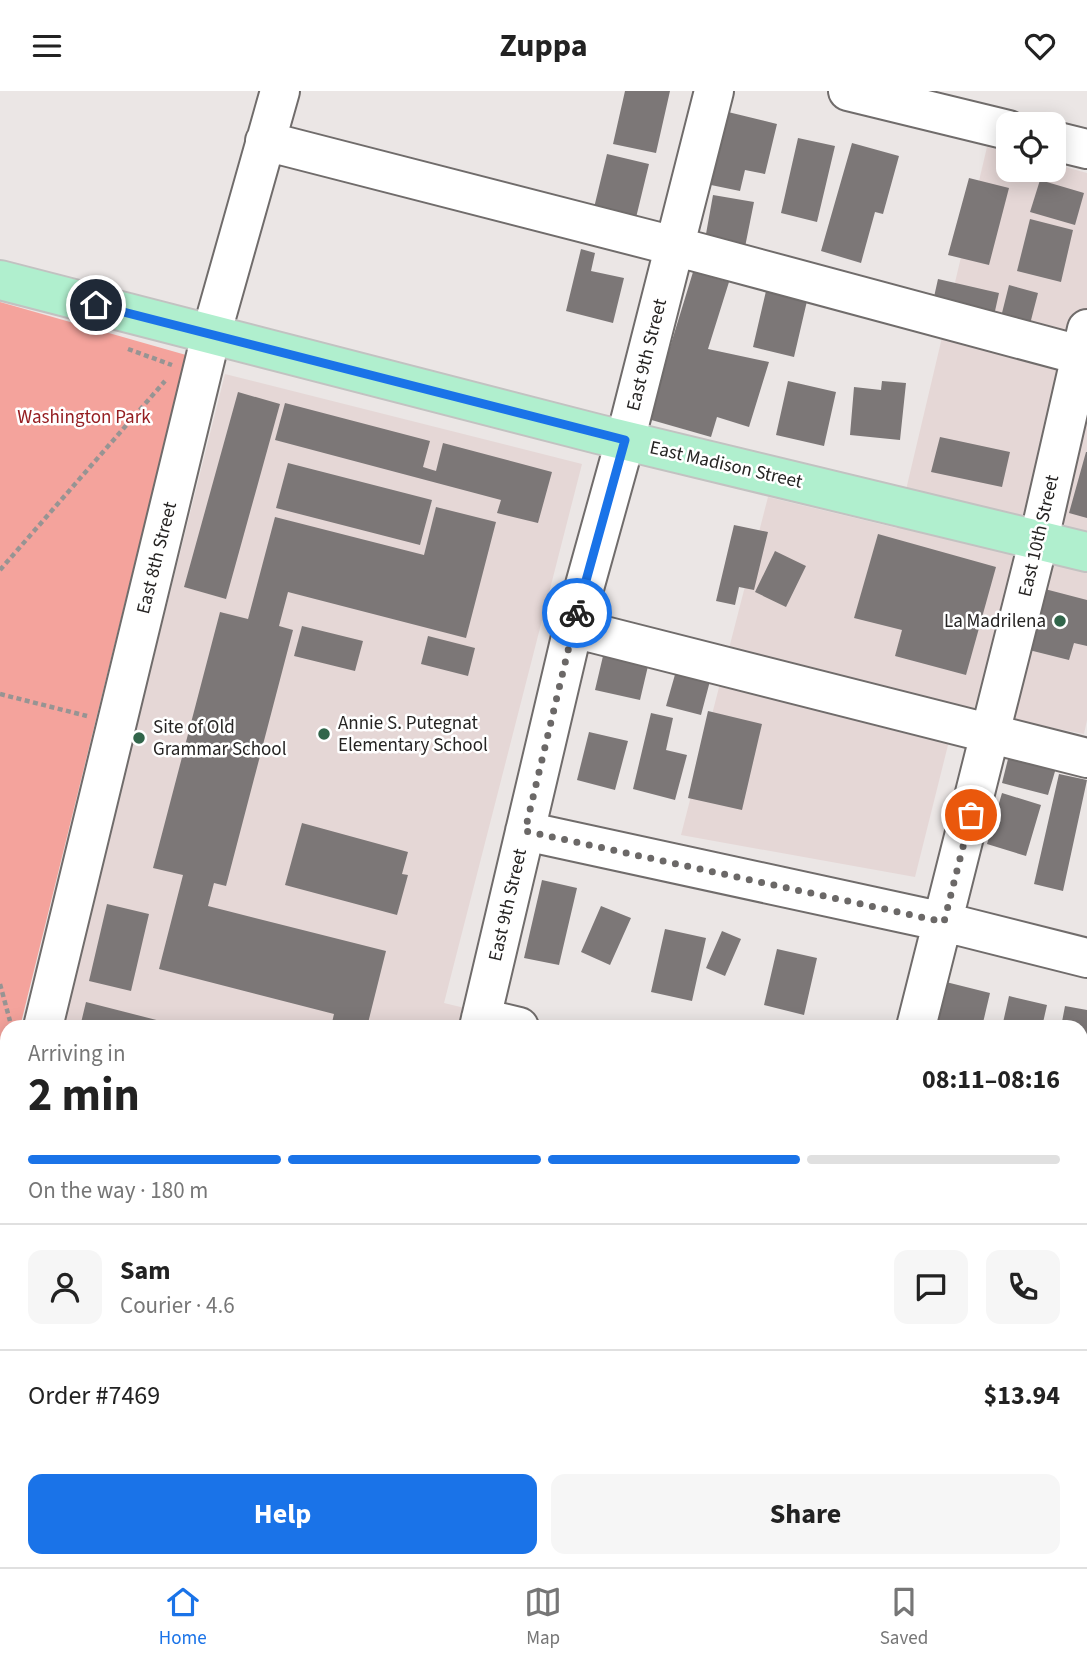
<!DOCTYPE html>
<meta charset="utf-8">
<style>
:root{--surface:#fff;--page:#f6f6f6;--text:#222;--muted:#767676;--line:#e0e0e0;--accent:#1a73e8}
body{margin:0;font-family:"Source Sans 3",sans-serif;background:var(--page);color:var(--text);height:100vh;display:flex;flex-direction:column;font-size:26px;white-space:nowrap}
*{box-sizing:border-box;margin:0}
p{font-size:23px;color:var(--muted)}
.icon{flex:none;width:38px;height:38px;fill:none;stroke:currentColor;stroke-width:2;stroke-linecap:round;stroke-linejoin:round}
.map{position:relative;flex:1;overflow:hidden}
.details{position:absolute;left:0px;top:929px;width:1088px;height:548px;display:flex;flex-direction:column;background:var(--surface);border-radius:21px 21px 0 0;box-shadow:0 4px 18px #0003}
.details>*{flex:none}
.controls{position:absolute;left:996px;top:21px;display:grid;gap:14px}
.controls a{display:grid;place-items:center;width:70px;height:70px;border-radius:14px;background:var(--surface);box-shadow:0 4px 18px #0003;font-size:35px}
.pin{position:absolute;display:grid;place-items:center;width:60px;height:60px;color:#fff;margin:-30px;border:4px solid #fff;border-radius:50%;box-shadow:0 2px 7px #0007}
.courier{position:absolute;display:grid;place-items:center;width:70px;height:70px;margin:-35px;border:5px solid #1a73e8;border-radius:50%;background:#fff;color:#222;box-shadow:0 2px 9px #0007}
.summary em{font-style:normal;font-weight:700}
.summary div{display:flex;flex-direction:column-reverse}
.summary{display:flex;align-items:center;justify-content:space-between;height:119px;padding:0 28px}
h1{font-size:46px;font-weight:700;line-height:52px}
.bar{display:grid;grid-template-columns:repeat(4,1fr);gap:10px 7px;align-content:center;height:84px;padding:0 28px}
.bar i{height:9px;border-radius:5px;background:var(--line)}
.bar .selected{background:var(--accent)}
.bar p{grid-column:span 4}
.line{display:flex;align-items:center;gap:18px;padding:0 28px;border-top:2px solid var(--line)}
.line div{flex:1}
.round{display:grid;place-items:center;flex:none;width:74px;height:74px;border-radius:14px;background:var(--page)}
.button{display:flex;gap:14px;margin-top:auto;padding:14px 28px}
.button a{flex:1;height:80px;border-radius:14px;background:var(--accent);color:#fff;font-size:28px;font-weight:700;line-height:80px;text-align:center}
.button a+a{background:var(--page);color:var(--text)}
header{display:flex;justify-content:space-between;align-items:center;height:91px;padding:0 28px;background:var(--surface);font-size:32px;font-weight:700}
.dock{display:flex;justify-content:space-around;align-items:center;height:98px;border-top:2px solid var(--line);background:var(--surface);font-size:19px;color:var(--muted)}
.dock a{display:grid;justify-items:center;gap:4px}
.dock .selected{color:var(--accent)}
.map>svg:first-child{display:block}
</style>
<header><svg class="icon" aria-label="menu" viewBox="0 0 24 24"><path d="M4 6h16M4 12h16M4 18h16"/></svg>Zuppa<svg class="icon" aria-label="heart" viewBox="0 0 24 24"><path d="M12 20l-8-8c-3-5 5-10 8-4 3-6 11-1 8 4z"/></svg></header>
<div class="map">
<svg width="1087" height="1476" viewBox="0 0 1087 1476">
<rect width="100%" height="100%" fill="#ebe6e5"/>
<path fill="#e5d7d6" d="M987,56L1008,61V79H1054V73L1087,82V629L1084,643L957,618L915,786L681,744L768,406L897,437Z
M225,283L582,373L444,912L544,936H61Z
M0,1033L7,1035V1470H1082V1063L1087,1065V1476H0Z"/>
<path fill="#f4a39c" d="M0,211L186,264L20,936H7V972L0,970Z"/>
<path fill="#7c7777" d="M625,0H670L656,62L613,53Z
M728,21L777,33L765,83L745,79L740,100L711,94Z
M798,47L835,55L817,131L781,122Z
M852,52L899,65L883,123L875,121L861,172L821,160Z
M607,63L649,73L634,135L592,125Z
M969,87L1009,97L989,174L948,164Z
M1040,89L1084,102L1075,134L1030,121Z
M713,104L754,111L744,161L704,154Z
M1030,128L1073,139L1061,191L1017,180Z
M581,158L595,162L591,180L624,187L613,232L566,220Z
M693,181L729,191L708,258L769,271L749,336L717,326L711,346L648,328Z
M938,188L999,202L993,229L932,215Z
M1009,194L1038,202L1029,237L1000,230Z
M766,200L807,210L794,266L753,256Z
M788,290L836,301L824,355L776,344Z
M882,290L906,292L900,349L850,344L854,296L881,299Z
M238,301L280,313L226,508L184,496Z
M285,312L430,350L423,376L436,380L443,352L552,381L538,432L497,422L501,409L275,349Z
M940,346L1010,361L1002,396L931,381Z
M1086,361H1087V427L1069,422Z
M288,372L432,409L420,454L276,417Z
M436,416L496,431L466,547L288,501L279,535L293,539L226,795L214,792L208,815L386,860L367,936H331L334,923L159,878L183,784L153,777L220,521L248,528L275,426L424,464Z
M734,434L768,441L754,499L739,496L735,514L716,510Z
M878,443L996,476L966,584L895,565L902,539L854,527Z
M775,460L806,475L786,516L755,501Z
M1041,497L1087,509V555L1074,552L1069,569L1025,558Z
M302,535L363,550L355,580L294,565Z
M428,545L475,557L468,585L421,573Z
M603,565L648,575L640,609L595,599Z
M676,580L710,590L701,624L666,615Z
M708,620L762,633L742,719L688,707Z
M651,622L673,627L666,659L687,664L675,709L633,698Z
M589,641L628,650L615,699L577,689Z
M1009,664L1056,677L1048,704L1002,692Z
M1059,683L1087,689L1063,800L1034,793Z
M1002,702L1041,714L1026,765L987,753Z
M302,732L408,761L402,783L408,784L397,824L285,794Z
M542,789L577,797L559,874L524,867Z
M107,813L149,823L131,900L89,890Z
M601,815L631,827L610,874L581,861Z
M665,838L706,847L692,910L651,901Z
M722,840L741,848L725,885L706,877Z
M777,858L817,867L804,924L764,914Z
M946,891L990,902L982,936H935Z
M1009,905L1047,914L1042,936H1002Z
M86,911L180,935V936H80Z
M1065,915L1087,919V1004L1082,1003V936H1061Z
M1082,1090L1087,1092V1247L1082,1245Z
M7,1166V1200L0,1198Z
M0,1299L7,1301V1363L0,1361Z
M1087,1332V1472L1082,1471V1350Z
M57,1470H74L96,1476H56Z
M428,1470H555L553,1476H427Z
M795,1470H976L996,1475L793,1476Z"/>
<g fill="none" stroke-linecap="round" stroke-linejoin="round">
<defs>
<path id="minor" d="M848,0L1008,39
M265,50L674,155L1087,266
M1054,50L1087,58
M573,537L1087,667
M525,740L944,831L1087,867
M481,927L519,936
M43,936L211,244L280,0
M479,936L573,537L625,350L714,0
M916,936L1039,448L1087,238
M0,998L7,1000
M1082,1073L1087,1074
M0,1117L7,1087
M0,1208L7,1210
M1082,1274L1087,1275
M1034,1470L1055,1476
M340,1476L341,1470
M632,1476L634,1470
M697,1476L699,1470
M779,1476L781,1470"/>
<path id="major" d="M0,189L598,343L1087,461
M0,1410L7,1412
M253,1470L278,1476"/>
</defs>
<use href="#minor" stroke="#706c6b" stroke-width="42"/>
<use href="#major" stroke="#c2c2c1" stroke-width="42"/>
<path stroke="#979493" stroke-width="4.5" stroke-dasharray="5 3.5" stroke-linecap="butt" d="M128,258L172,274
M0,479L165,290
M0,603L87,625
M0,893L10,930"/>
<use href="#minor" stroke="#fff" stroke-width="38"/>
<use href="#major" stroke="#b0efce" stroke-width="38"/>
</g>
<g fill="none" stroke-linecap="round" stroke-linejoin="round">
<path stroke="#6b6867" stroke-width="7" stroke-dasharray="0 12.6" d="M577,522L525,740L944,831L971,724"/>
<path stroke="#1a73e8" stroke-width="9" d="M96,214L625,349L577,522"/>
</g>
<g fill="#31654a" stroke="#fff" stroke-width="2.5">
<circle cx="1060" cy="530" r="7"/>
<circle cx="324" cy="643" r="7"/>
<circle cx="139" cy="647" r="7"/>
</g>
<g text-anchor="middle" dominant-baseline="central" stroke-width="5" stroke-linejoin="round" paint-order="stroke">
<g font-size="19" fill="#262423" stroke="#fff">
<text transform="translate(647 264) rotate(-76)">East 9th Street</text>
<text transform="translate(726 374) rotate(13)">East Madison Street</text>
<text transform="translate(1039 445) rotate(-77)">East 10th Street</text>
<text transform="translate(157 467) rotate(-76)">East 8th Street</text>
<text transform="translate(508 814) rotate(-77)">East 9th Street</text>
</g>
<g font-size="19" fill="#951e21" stroke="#fff">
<text x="84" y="326">Washington Park</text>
</g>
<g font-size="19" fill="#262423" stroke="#fff" text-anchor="start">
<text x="1046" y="530" text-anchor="end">La Madrilena</text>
<text x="338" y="632">Annie S. Putegnat<tspan x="338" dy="22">Elementary School</tspan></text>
<text x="153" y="636">Site of Old<tspan x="153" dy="22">Grammar School</tspan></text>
</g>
</g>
</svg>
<div class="controls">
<a><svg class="icon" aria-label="locate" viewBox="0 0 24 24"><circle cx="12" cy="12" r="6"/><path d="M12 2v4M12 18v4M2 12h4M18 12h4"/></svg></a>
</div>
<div class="pin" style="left:971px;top:724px;background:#ea580c"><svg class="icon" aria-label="bag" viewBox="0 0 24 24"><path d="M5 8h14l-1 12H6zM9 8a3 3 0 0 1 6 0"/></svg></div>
<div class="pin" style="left:96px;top:214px;background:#1f2937"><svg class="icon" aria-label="home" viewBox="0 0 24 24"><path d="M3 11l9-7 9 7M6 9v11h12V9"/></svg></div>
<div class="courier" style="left:577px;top:522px"><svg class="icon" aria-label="bike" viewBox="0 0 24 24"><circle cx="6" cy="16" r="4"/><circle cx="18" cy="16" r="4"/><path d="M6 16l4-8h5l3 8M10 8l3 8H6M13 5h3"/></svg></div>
<section class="details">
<div class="summary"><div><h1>2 min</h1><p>Arriving in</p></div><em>08:11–08:16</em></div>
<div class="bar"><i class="selected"></i><i class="selected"></i><i class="selected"></i><i></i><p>On the way · 180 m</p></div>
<div class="line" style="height:126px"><a class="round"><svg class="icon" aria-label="person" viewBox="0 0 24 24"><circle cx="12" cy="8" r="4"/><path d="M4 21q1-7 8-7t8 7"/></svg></a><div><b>Sam</b><p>Courier · 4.6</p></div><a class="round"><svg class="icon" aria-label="chat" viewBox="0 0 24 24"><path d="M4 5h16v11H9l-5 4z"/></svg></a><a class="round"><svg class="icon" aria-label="phone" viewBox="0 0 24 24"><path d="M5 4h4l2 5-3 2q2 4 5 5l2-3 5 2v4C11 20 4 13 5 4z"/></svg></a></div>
<div class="line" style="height:91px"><div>Order #7469</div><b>$13.94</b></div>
<div class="button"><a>Help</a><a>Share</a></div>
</section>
</div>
<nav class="dock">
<a class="selected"><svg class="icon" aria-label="home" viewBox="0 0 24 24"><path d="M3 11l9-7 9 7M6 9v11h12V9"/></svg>Home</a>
<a><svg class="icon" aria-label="map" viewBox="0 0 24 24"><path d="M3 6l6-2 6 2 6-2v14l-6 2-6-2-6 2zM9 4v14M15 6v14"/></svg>Map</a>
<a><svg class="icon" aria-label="saved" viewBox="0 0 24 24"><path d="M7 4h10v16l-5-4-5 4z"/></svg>Saved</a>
</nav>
